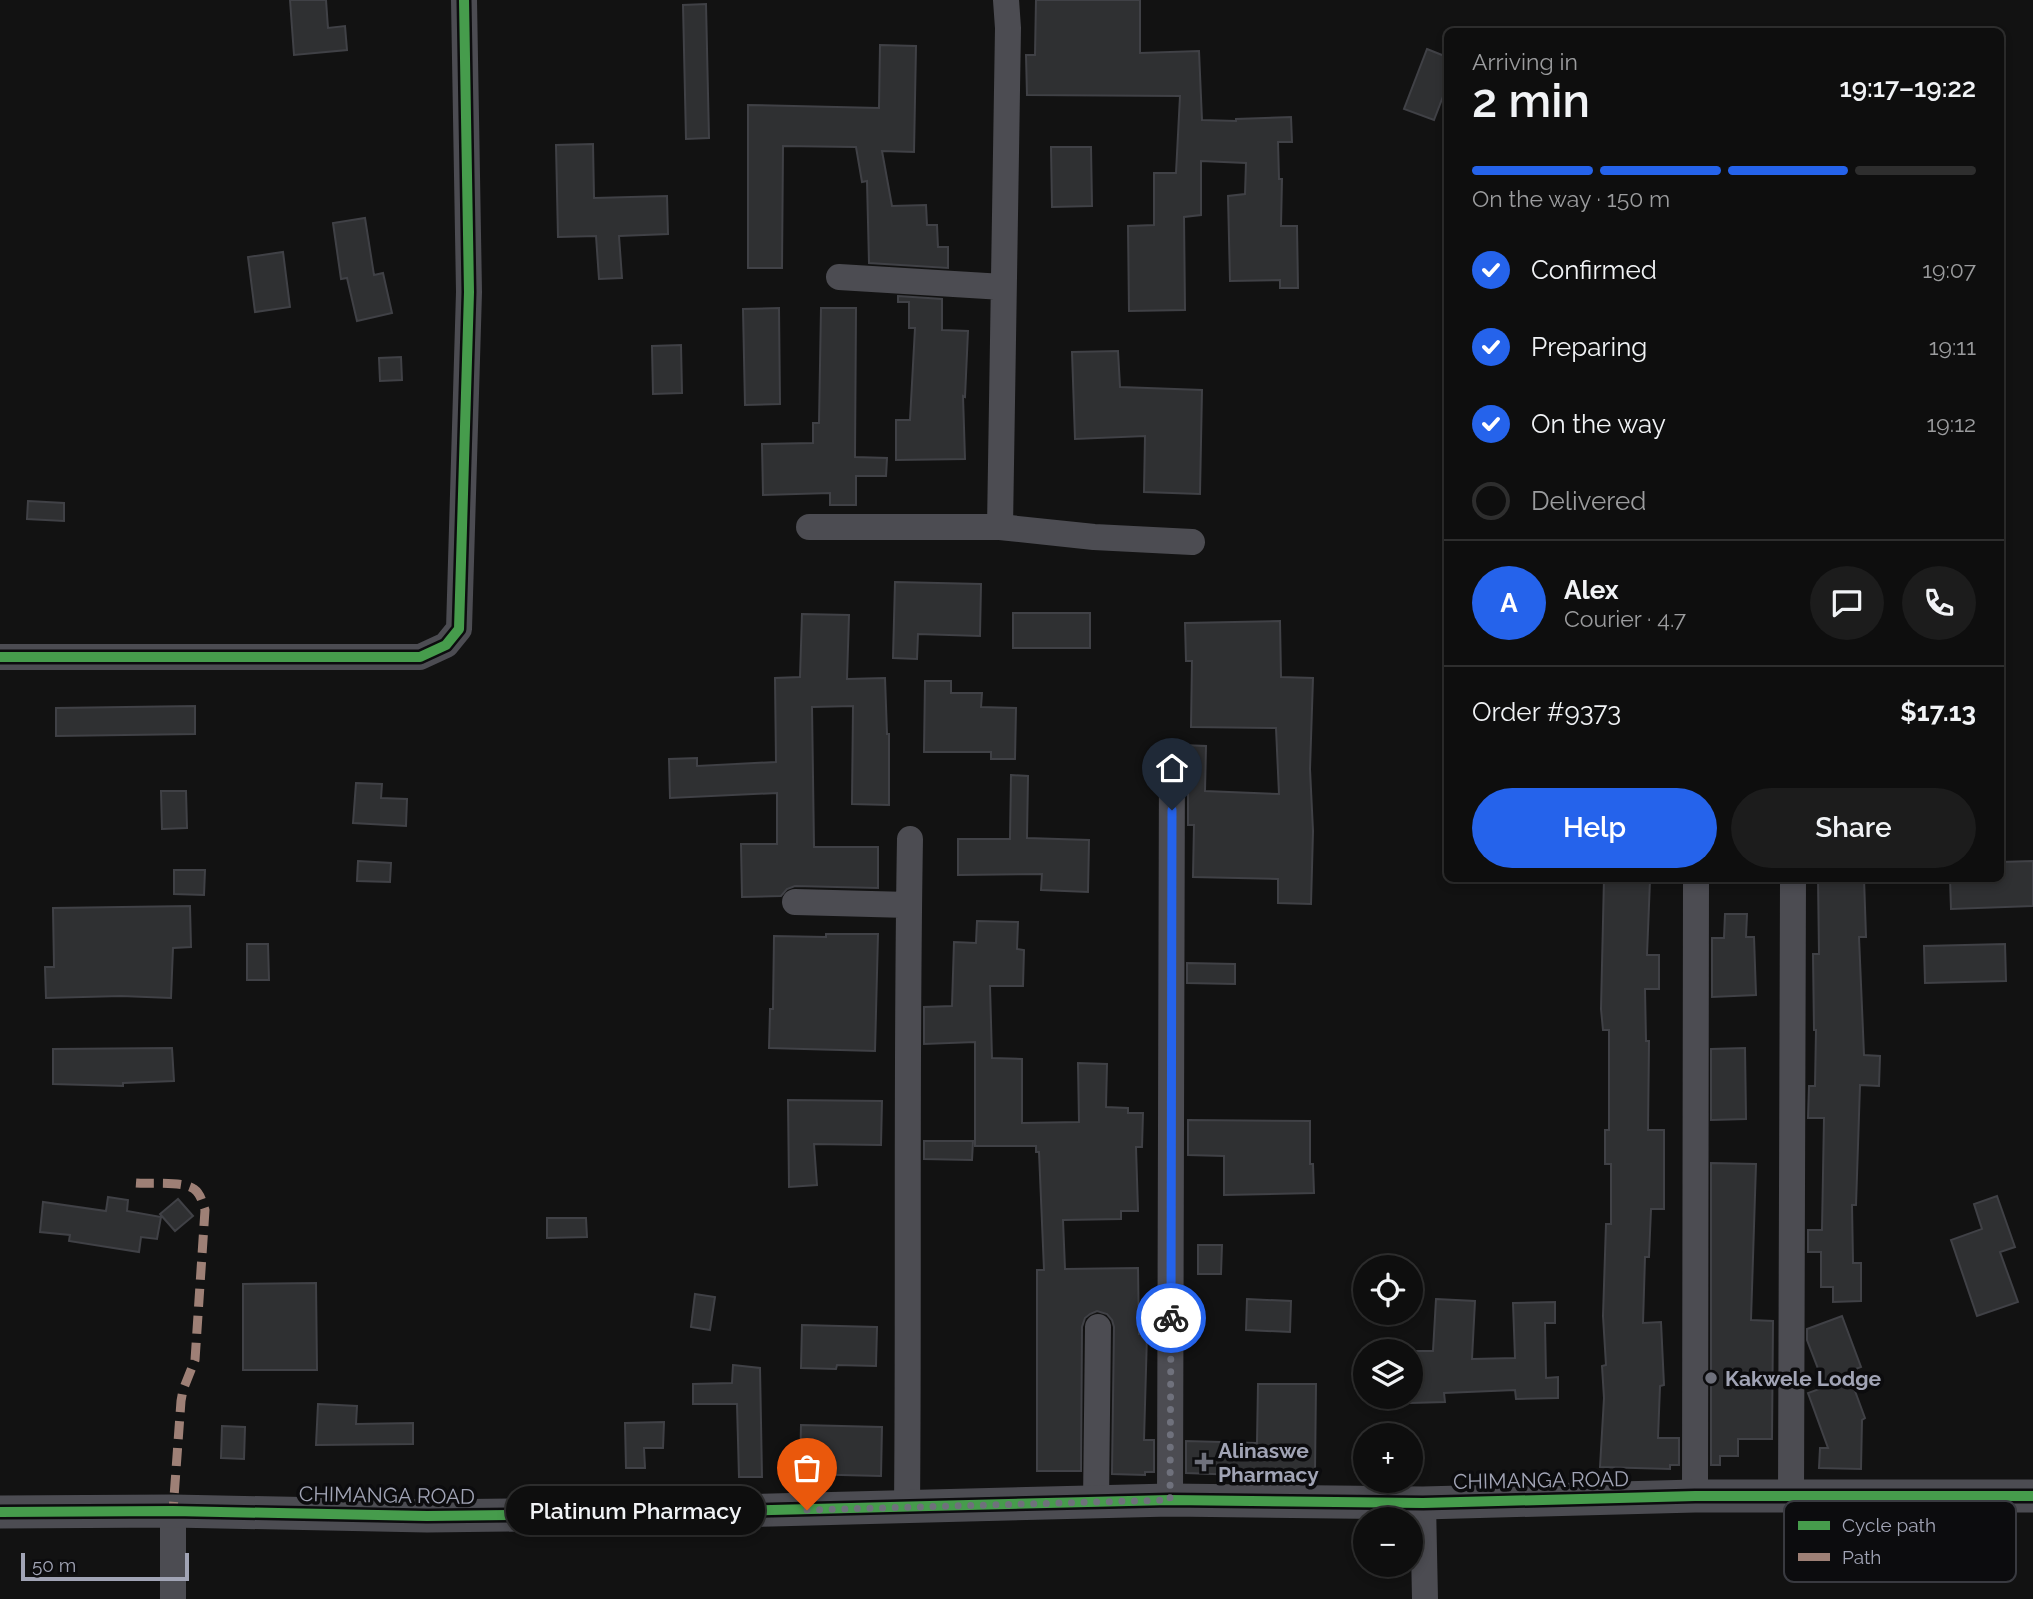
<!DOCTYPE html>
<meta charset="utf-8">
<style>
:root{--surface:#0e0e0e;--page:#1c1c1c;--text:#f1f3f6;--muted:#9b9c9e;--line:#2e2e2e;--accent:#2563eb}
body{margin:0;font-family:Raleway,sans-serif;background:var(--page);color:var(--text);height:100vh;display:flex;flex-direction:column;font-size:26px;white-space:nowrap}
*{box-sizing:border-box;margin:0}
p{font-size:23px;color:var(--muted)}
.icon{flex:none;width:38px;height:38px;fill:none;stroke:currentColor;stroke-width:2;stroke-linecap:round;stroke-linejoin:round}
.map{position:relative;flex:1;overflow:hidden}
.details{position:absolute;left:1444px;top:28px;width:560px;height:854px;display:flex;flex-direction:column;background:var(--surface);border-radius:10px;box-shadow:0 4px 10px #0003,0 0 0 2px var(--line)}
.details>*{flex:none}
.controls{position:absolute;left:1353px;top:1255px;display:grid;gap:14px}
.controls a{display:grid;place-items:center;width:70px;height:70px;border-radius:50%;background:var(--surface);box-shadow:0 4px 10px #0003,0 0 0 2px var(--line);font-size:35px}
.scale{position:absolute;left:21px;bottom:18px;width:168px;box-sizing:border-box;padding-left:7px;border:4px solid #a1a4b5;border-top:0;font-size:19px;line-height:24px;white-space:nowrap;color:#a1a4b5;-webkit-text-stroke:5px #0c0c0e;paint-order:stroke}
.pin{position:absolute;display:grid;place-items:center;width:60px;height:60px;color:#fff;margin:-72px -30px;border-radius:50% 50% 50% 0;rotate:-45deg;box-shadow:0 0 7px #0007}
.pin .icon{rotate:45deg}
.courier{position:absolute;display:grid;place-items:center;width:70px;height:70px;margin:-35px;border:5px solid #2563eb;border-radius:50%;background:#fff;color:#222;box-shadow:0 2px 9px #0007}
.bubble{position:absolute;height:49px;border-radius:24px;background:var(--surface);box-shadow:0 4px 10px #0003,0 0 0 2px var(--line);font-size:23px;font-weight:600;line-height:49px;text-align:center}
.overview em{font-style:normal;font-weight:600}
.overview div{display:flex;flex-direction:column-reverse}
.overview{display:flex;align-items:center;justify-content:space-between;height:119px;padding:0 28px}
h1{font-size:46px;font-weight:600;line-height:52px}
.bar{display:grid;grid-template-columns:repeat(4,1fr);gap:10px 7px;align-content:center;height:84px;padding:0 28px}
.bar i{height:9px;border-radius:5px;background:var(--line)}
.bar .selected{background:var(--accent)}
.bar p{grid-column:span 4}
.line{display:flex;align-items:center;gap:18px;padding:0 28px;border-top:2px solid var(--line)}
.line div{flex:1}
.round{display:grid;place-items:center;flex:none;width:74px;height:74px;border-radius:37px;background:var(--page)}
ol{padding:0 28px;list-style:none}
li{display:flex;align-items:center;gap:21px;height:77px}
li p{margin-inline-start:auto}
li .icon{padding:7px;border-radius:50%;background:var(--accent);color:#fff;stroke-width:4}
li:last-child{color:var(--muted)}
li i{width:38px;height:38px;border:4px solid var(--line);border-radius:50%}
.action{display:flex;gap:14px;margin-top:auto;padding:14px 28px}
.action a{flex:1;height:80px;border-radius:42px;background:var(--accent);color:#fff;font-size:28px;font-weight:600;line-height:80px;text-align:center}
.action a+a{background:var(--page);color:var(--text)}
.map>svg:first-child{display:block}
</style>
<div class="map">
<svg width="2033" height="1599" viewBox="0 0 2033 1599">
<rect width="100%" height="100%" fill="#121212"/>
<path fill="#2f3032" stroke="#404146" stroke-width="2" d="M290,0H326L328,28L345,26L347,50L294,55Z
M1036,0H1140V53L1199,51L1202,120L1236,121V119L1291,117L1292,142H1278L1279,179H1282L1281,226H1297L1298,288H1280V280L1230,281L1228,196L1245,194L1246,163L1201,161V215L1184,217L1185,310L1129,311L1128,226L1154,225V173H1176L1180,96L1027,95L1026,55H1035Z
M706,4L709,138L686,139L683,5Z
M880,45L916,46L914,152L882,151L892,206L926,205L927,225H937L938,247H948V268L869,263L867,181L862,182L856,147L783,146L782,268H748V105L879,108Z
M1427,49L1447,57V86L1434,120L1404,109Z
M593,144L594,198L667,196L668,234L619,236L622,278L599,279L596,236L558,237L556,145Z
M1051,147H1091L1092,206L1052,207Z
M365,218L374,275L383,273L392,313L357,321L347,278L341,279L333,223Z
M283,252L290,307L255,312L248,257Z
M898,296L942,299V330L968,331L965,397L963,396L965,459L896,460V420H910L915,328H909V302H898Z
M779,308L780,404L745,405L743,309Z
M821,308H856L855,457L887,458L886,476H856V505H830V493L763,495L762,444L813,443V423H819Z
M681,345L682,393L653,394L652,346Z
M1118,351L1120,387L1202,390L1200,494L1144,492L1145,436L1075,439L1072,352Z
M401,357L402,380L380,381L379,358Z
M28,501L64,503V521L27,519Z
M895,582L981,584L980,636L918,634L917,659L893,658Z
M1013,613H1090V648H1013Z
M802,614L849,615L847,679L885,678L887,734H889V805L852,804L853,706L812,707L814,847H878V888L795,886L787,889L781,896L742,897L741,844H777V793L670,798L669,759L697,758V766L776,762L775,678L800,677Z
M1280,621L1281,677L1313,678L1310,769L1313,831L1311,904L1278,903V879L1193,877L1194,825H1188V756L1183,745L1206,746L1205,791L1279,794L1276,728L1191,727L1192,661H1186L1185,623Z
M925,681H951V693H982L981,707L1016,708L1015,759H991V752H924Z
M195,706V734L56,736V708Z
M1011,775L1028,776L1027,838L1089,840L1088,892L1041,890L1042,874L958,875V839H1010Z
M356,783L382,784L381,798L407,799L406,826L353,823Z
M161,791H186L187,828L162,829Z
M358,861L391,863L390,882L357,881Z
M2033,861V906L1951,909L1950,878H2000V862Z
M174,870H205L204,895L174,894Z
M1604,878L1650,880L1647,955H1659V989H1645L1646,1041H1649L1648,1130H1664V1209H1651L1649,1257H1645L1643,1323L1661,1322L1664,1385L1660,1386L1658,1438H1679V1465H1670V1469L1600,1467L1604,1398L1602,1366L1606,1365L1603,1316L1606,1224H1611V1164H1605V1130H1609V1030H1603L1601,1009Z
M1818,878H1864L1866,937H1859L1864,1055L1880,1056L1879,1086L1860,1085L1856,1205H1852L1853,1263H1861V1301L1833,1302V1287H1821V1252H1808V1230H1822L1824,1118H1808L1809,1086H1815L1816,1030H1814L1813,954H1819Z
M190,906L191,947L173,948L171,998L121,996L46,998L45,967H54L53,908Z
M1725,914H1747L1746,937H1754L1756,995L1712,997V938H1724Z
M977,921L1018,922L1017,949L1024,950L1023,986H990L992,1058L1022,1059V1123L1079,1122L1078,1063L1107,1064L1106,1107L1128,1108V1113H1143L1142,1147H1136L1138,1211H1121V1219L1063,1220L1065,1269L1138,1268L1139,1334H1147L1144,1440H1154V1472H1145V1475L1112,1474L1114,1327L1112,1320L1107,1314L1097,1311L1090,1314L1085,1318L1082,1327L1081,1471H1037V1270H1044L1039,1152H1036V1146H975V1042L924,1044V1007L952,1006L954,942L976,943Z
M826,934H878L875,1051L769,1048L770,1009H773L774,936L826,937Z
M247,944H268L269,980H247Z
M2005,944L2006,981L1925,983L1924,946Z
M1187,963L1235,964V984L1187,983Z
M172,1048L174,1081L123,1083V1086L53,1084V1049Z
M1745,1048L1746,1119L1711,1120V1049Z
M788,1100L882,1101L881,1145L814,1144L817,1185L789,1187Z
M1188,1120L1310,1121V1164H1313L1314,1193L1224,1195V1156L1188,1155Z
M924,1141H973L972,1160L924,1159Z
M1711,1163L1756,1164L1751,1320L1773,1321L1772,1439H1738V1456H1720V1465H1711Z
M1997,1196L2015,1247L2000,1252L2018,1302L1977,1316L1951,1240L1982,1229L1974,1204Z
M108,1197L128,1200L127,1211L161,1217L157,1239L141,1237L139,1252L69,1241L70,1235L40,1232L43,1202L106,1211Z
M178,1199L193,1216L175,1231L160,1214Z
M547,1218H586L587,1237L547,1238Z
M1198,1245H1222L1221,1274H1198Z
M316,1283L317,1370H243V1284Z
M695,1294L715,1297L710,1330L691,1327Z
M1247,1299L1291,1301L1290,1332L1246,1330Z
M1436,1299L1475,1301L1472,1359L1515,1358L1513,1303L1555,1302V1323H1545L1546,1378L1558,1377V1398L1516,1399L1515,1390L1444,1393L1445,1402L1410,1403V1351H1433Z
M1842,1316L1861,1367L1848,1372L1865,1418L1862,1420L1861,1469L1819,1468L1820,1448H1828L1808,1393L1825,1387L1807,1340V1329Z
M802,1325L877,1327L876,1366L837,1365L836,1369L801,1368Z
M733,1365L760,1368L762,1477H739L737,1404H693V1384L732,1383Z
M1258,1384H1316L1315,1472L1239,1471V1475L1186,1473V1441L1257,1443Z
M318,1404L357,1406L356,1424L413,1423V1444L316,1445Z
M664,1422L663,1448H644L645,1468H626L625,1423Z
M801,1425L882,1427L881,1476L800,1474Z
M222,1426L245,1427L244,1459L221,1458Z"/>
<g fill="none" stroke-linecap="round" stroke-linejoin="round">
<path stroke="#4c4c52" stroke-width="26" d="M839,277L1003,287
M809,527H1000L1094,537L1192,542
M1000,527L1008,28L1006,0
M0,657H420L446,645L459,629L469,292L464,0
M795,902L909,905
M1695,1496L1696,878
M1791,1496L1793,878
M1170,1500L1172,756
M1096,1503L1098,1327
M1423,1503L1425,1599
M907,1508C909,1285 906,1062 910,839
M173,1599V1511"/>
<path stroke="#4c4c52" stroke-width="33" d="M0,1512L173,1511L427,1516L612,1514L1170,1500L1423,1503L1695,1496H2033"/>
<path stroke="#9e8076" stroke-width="9" stroke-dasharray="18 9" stroke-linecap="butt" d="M136,1183C150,1184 184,1181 194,1189C201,1194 202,1202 205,1210L195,1360L183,1390L181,1401L173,1511"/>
<defs>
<path id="cycleway" d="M0,657H420L446,645L459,629L469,292L464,0
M0,1512L173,1511L427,1516L612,1514L1170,1500L1423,1503L1695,1496H2033"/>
</defs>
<use href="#cycleway" stroke="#0c0c0e" stroke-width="15"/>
<use href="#cycleway" stroke="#469c4c" stroke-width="10"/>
</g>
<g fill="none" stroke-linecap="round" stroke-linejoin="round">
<path stroke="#6f717c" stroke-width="7" stroke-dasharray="0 12.6" d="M807,1510L1170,1500L1171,1318"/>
<path stroke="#2563eb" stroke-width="9" d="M1171,1318L1172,810"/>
</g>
<g fill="#6f717c" stroke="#0c0c0e" stroke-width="2.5">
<circle cx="1711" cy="1378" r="7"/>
<path d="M1200.5 1451.5h7v7h7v7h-7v7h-7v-7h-7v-7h7z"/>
</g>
<g text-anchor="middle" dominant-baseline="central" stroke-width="7" stroke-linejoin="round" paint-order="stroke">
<g font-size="21" font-weight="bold" fill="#a1a4b5" stroke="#0c0c0e" text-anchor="start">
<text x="1725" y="1378">Kakwele Lodge</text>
<text x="1218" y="1450">Alinaswe<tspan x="1218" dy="24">Pharmacy</tspan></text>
</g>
<g font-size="21" fill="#a1a4b5" stroke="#0c0c0e">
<text transform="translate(1541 1480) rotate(-1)">CHIMANGA ROAD</text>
<text transform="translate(387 1495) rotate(1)">CHIMANGA ROAD</text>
</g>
</g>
<rect x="1784" y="1501" width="232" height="81" rx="10" fill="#0c0c0e" stroke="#393a40" stroke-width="2"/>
<rect x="1798" y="1521" width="32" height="9" fill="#469c4c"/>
<rect x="1798" y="1553" width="32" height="8" fill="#9e8076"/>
<g font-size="19" fill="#a1a4b5">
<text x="1842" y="1532">Cycle path</text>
<text x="1842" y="1564">Path</text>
</g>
</svg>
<div class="controls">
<a><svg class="icon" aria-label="locate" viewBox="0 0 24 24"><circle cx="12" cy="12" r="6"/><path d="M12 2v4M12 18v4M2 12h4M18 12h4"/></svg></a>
<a><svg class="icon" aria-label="layers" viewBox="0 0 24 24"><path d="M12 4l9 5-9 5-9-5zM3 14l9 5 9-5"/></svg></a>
<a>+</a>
<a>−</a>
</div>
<div class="scale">50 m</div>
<div class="pin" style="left:807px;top:1510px;background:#ea580c"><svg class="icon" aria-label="bag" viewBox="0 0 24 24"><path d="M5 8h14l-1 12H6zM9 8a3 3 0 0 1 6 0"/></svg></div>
<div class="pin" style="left:1172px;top:810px;background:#1f2937"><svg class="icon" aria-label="home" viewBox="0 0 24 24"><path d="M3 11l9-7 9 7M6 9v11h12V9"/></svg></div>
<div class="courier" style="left:1171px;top:1318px"><svg class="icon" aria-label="bike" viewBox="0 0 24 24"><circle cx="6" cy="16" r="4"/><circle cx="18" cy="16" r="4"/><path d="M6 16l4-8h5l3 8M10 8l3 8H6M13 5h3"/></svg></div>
<div class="bubble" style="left:506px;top:1486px;width:259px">Platinum Pharmacy</div>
<section class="details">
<div class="overview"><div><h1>2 min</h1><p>Arriving in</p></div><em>19:17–19:22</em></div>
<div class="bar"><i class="selected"></i><i class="selected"></i><i class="selected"></i><i></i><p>On the way · 150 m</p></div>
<ol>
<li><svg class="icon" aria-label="check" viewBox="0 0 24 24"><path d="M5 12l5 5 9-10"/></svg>Confirmed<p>19:07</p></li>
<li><svg class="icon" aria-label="check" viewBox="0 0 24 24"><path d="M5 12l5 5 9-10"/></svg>Preparing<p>19:11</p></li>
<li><svg class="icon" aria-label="check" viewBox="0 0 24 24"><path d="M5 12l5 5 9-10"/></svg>On the way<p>19:12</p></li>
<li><i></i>Delivered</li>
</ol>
<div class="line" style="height:126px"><b class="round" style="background:var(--accent);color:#fff">A</b><div><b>Alex</b><p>Courier · 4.7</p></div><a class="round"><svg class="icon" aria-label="chat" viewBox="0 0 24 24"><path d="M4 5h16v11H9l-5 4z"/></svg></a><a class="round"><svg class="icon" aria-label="phone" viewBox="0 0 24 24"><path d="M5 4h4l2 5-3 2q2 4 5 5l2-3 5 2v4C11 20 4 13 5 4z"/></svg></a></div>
<div class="line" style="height:91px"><div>Order #9373</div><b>$17.13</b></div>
<div class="action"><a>Help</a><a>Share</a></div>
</section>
</div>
